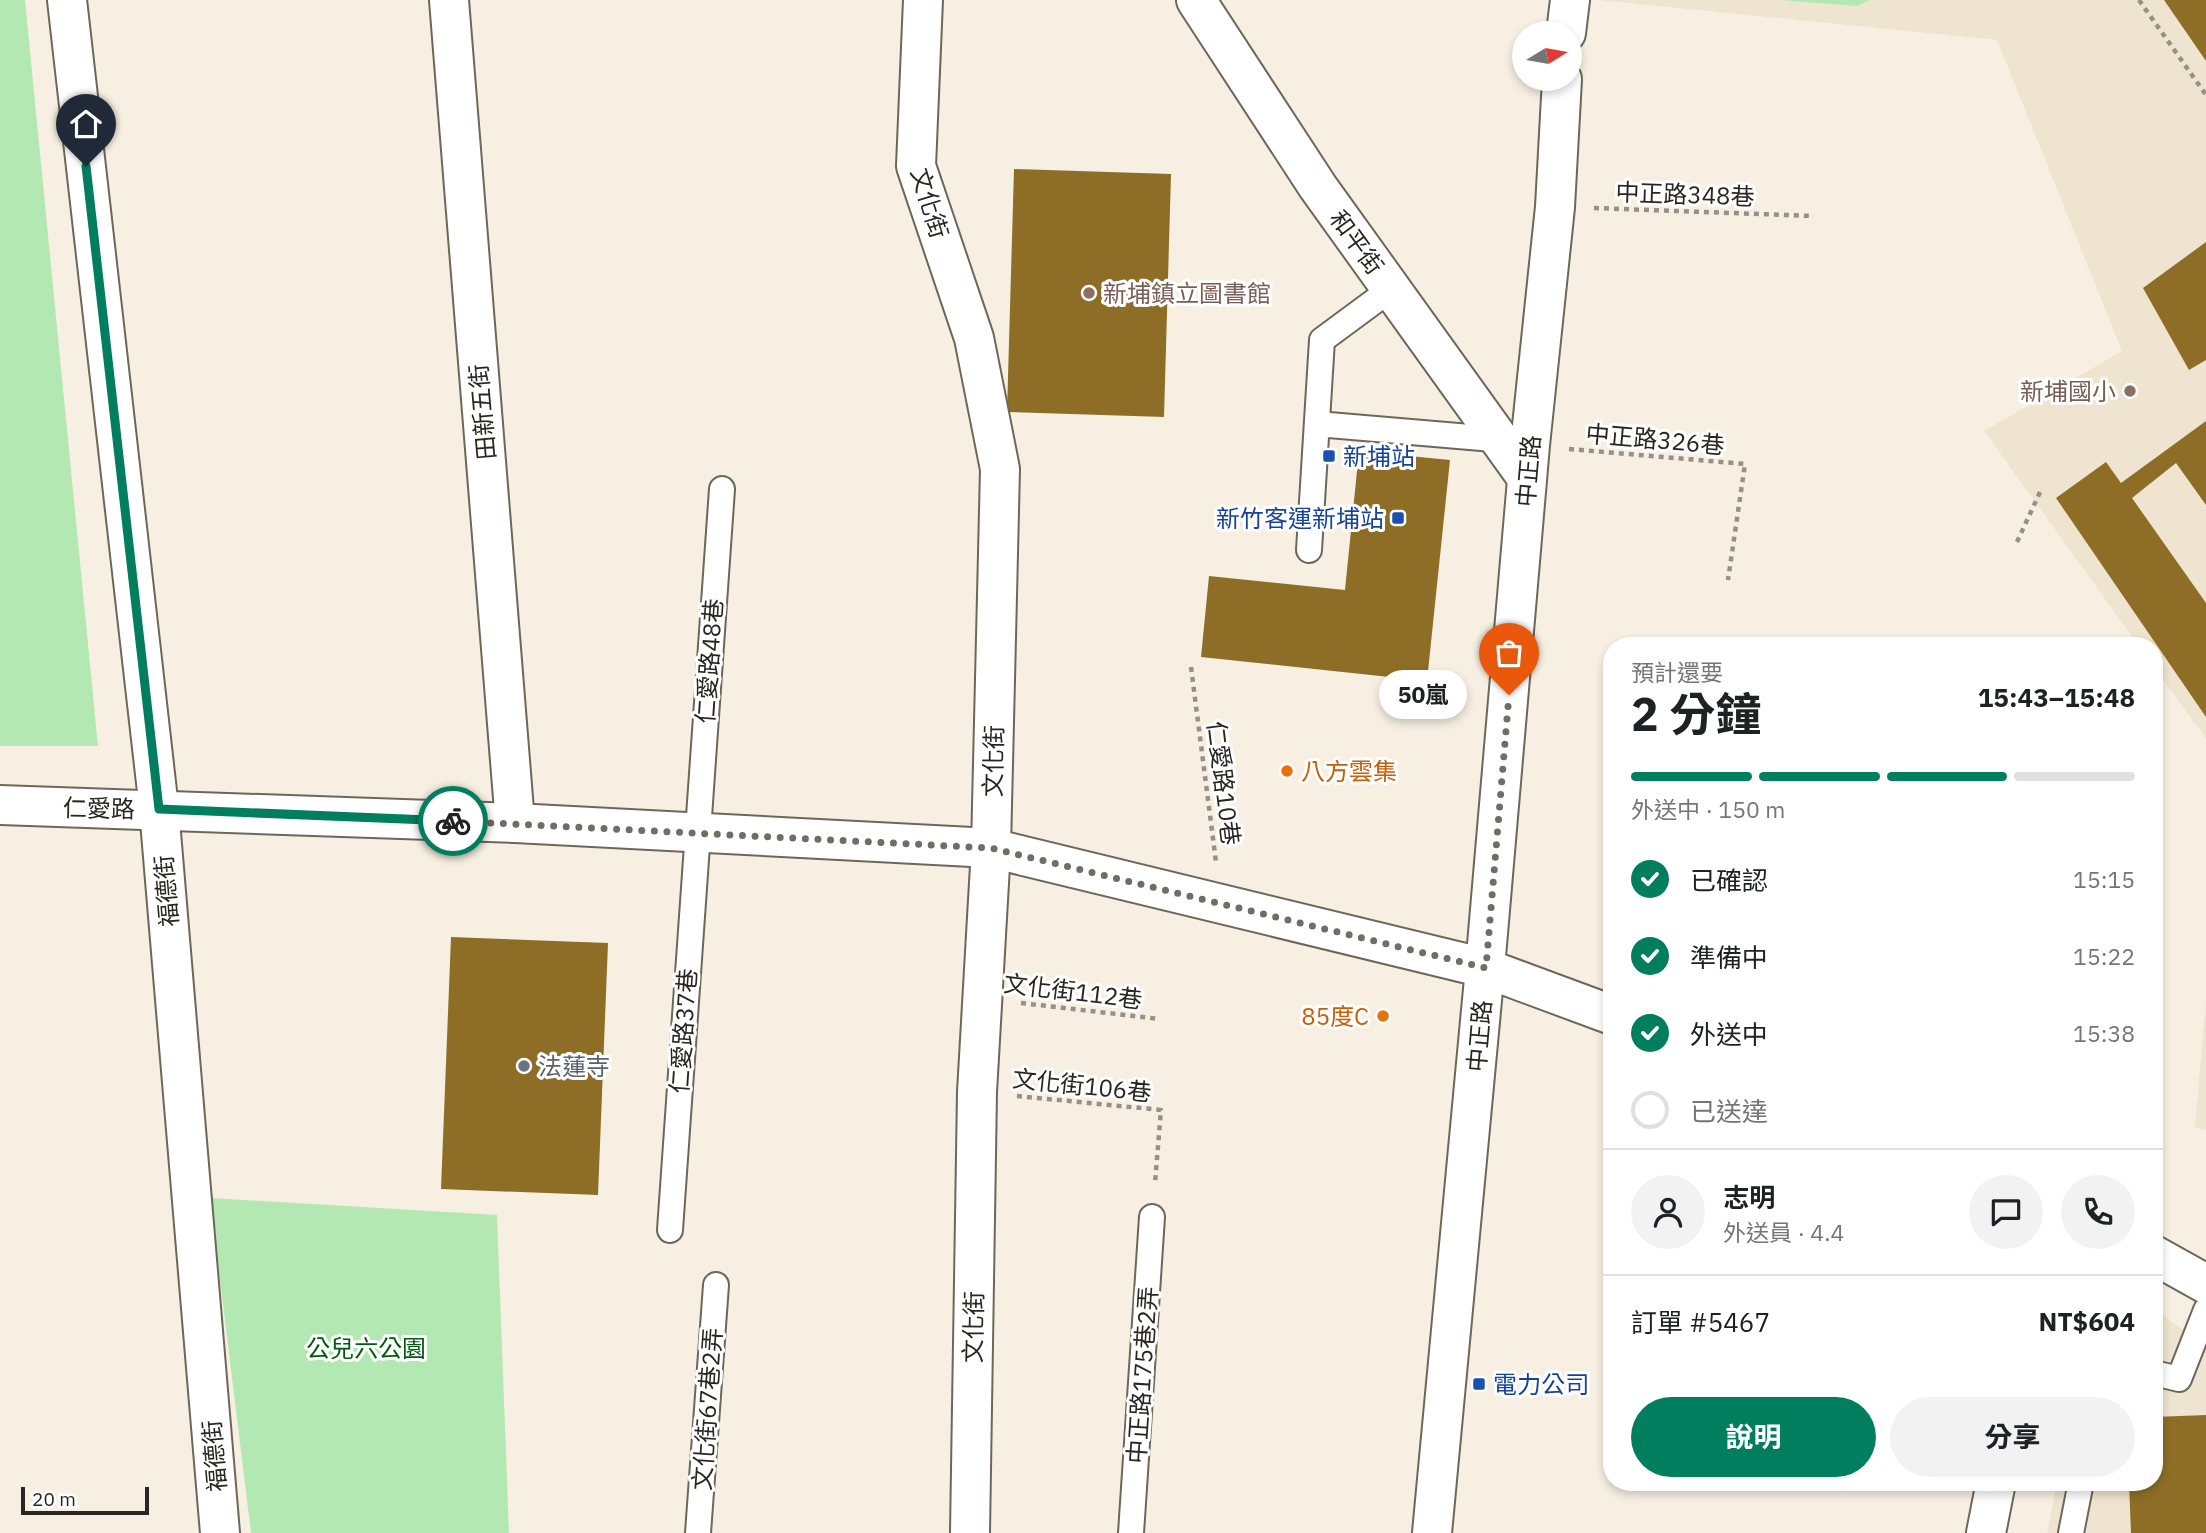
<!DOCTYPE html>
<html lang="zh-TW">
<meta charset="utf-8">
<style>
:root{--surface:#fff;--page:#f2f2f2;--text:#202124;--muted:#757577;--line:#e0e0e0;--accent:#007e5e}
body{margin:0;font-family:"IBM Plex Sans","Noto Sans TC",sans-serif;background:var(--page);color:var(--text);height:100vh;display:flex;flex-direction:column;font-size:26px;white-space:nowrap}
*{box-sizing:border-box;margin:0}
p{font-size:23px;color:var(--muted)}
.icon{flex:none;width:38px;height:38px;fill:none;stroke:currentColor;stroke-width:2;stroke-linecap:round;stroke-linejoin:round}
.map{position:relative;flex:1;overflow:hidden}
.sheet{position:absolute;left:1603px;top:637px;width:560px;height:854px;display:flex;flex-direction:column;background:var(--surface);border-radius:28px;box-shadow:0 4px 10px #0003}
.sheet>*{flex:none}
.needle{width:46px;rotate:79deg}
.controls{position:absolute;left:1512px;top:21px;display:grid;gap:14px}
.controls a{display:grid;place-items:center;width:70px;height:70px;border-radius:50%;background:var(--surface);box-shadow:0 4px 10px #0003;font-size:35px}
.scale{position:absolute;left:21px;bottom:18px;width:128px;box-sizing:border-box;padding-left:7px;border:4px solid #292621;border-top:0;font-size:19px;line-height:24px;white-space:nowrap;color:#292621;-webkit-text-stroke:5px #fff;paint-order:stroke}
.pin{position:absolute;display:grid;place-items:center;width:60px;height:60px;color:#fff;margin:-72px -30px;border-radius:50% 50% 50% 0;rotate:-45deg;box-shadow:0 0 7px #0007}
.pin .icon{rotate:45deg}
.courier{position:absolute;display:grid;place-items:center;width:70px;height:70px;margin:-35px;border:5px solid #007e5e;border-radius:50%;background:#fff;color:#222;box-shadow:0 2px 9px #0007}
.bubble{position:absolute;height:49px;border-radius:24px;background:var(--surface);box-shadow:0 4px 10px #0003;font-size:23px;font-weight:700;line-height:49px;text-align:center}
.overview em{font-style:normal;font-weight:700}
.overview div{display:flex;flex-direction:column-reverse}
.overview{display:flex;align-items:center;justify-content:space-between;height:119px;padding:0 28px}
h1{font-size:46px;font-weight:700;line-height:52px}
.bar{display:grid;grid-template-columns:repeat(4,1fr);gap:10px 7px;align-content:center;height:84px;padding:0 28px}
.bar i{height:9px;border-radius:5px;background:var(--line)}
.bar .active{background:var(--accent)}
.bar p{grid-column:span 4}
.line{display:flex;align-items:center;gap:18px;padding:0 28px;border-top:2px solid var(--line)}
.line div{flex:1}
.round{display:grid;place-items:center;flex:none;width:74px;height:74px;border-radius:37px;background:var(--page)}
ol{padding:0 28px;list-style:none}
li{display:flex;align-items:center;gap:21px;height:77px}
li p{margin-inline-start:auto}
li .icon{padding:7px;border-radius:50%;background:var(--accent);color:#fff;stroke-width:4}
li:last-child{color:var(--muted)}
li i{width:38px;height:38px;border:4px solid var(--line);border-radius:50%}
.action{display:flex;gap:14px;margin-top:auto;padding:14px 28px}
.action a{flex:1;height:80px;border-radius:42px;background:var(--accent);color:#fff;font-size:28px;font-weight:700;line-height:80px;text-align:center}
.action a+a{background:var(--page);color:var(--text)}
.map>svg:first-child{display:block}
</style>
<div class="map">
<svg width="2206" height="1533" viewBox="0 0 2206 1533">
<rect width="100%" height="100%" fill="#f7f0e2"/>
<path fill="#efe4cf" d="M1598,0H2206V739L2154,667V646H2139L1984,431L2122,351L1997,40Z
M2206,999V1130L2195,1127Z
M2154,1308L2206,1348V1533H2047L2057,1482H2154Z"/>
<path fill="#b4e8b3" d="M0,0H25L98,746H0Z
M1780,0H1870L1857,6Z
M210,1198L497,1215L509,1533H251Z"/>
<path fill="#8e6e27" d="M2164,0H2206V61Z
M1014,169L1171,174L1164,417L1007,412Z
M2206,242V360L2189,370L2143,288Z
M2206,421V505L2176,463L2132,498L2206,603V717L2056,498L2106,462L2121,483Z
M1359,451L1450,460L1427,681L1201,657L1209,576L1345,590Z
M451,937L608,943L598,1195L441,1189Z
M2206,1415V1533H2131L2129,1482H2154V1417Z"/>
<g fill="none" stroke-linecap="round" stroke-linejoin="round">
<defs>
<path id="lane" d="M1317,424L1505,440
M1309,550L1322,340L1391,289
M670,1230L722,489
M2154,1373L2179,1379L2206,1310
M698,1533L716,1285
M1131,1533L1152,1217
M2071,1533L2081,1482"/>
<path id="street" d="M67,0L159,809L220,1533
M449,0L515,823
M923,0L916,166L974,338L1000,469L991,848L977,1092L970,1533
M1196,0L1318,187L1527,478
M1986,1533L1996,1482"/>
<path id="secondary" d="M1566,33L1570,0
M0,805L515,823L991,848L1485,968L1612,1015
M2154,1255L2206,1284
M1432,1533L1485,968L1530,445L1555,207L1562,79"/>
</defs>
<use href="#lane" stroke="#6d675b" stroke-width="28"/>
<use href="#street" stroke="#6d675b" stroke-width="42"/>
<use href="#secondary" stroke="#6d675b" stroke-width="42"/>
<path stroke="#969187" stroke-width="4.5" stroke-dasharray="5 5" stroke-linecap="butt" d="M2139,0L2206,95
M1594,208L1814,216
M1569,449L1745,464L1728,580
M2017,542L2041,490
M1191,667L1216,862
M1021,1003L1160,1019
M1017,1096L1161,1110L1155,1183"/>
<use href="#lane" stroke="#fff" stroke-width="24"/>
<use href="#street" stroke="#fff" stroke-width="38"/>
<use href="#secondary" stroke="#fff" stroke-width="38"/>
</g>
<g fill="none" stroke-linecap="round" stroke-linejoin="round">
<path stroke="#716d65" stroke-width="7" stroke-dasharray="0 12.6" d="M453,821L991,848L1486,968L1509,695"/>
<path stroke="#007e5e" stroke-width="9" d="M86,166L159,809L453,821"/>
</g>
<g fill="#8d6e63" stroke="#fff" stroke-width="2.5">
<circle cx="1089" cy="293" r="7"/>
<circle cx="2130" cy="391" r="7"/>
</g>
<g fill="#1a4fb4" stroke="#fff" stroke-width="2.5">
<rect x="1322" y="449" width="14" height="14" rx="3.5"/>
<rect x="1391" y="511" width="14" height="14" rx="3.5"/>
<rect x="1472" y="1377" width="14" height="14" rx="3.5"/>
</g>
<g fill="#e8710a" stroke="#fff" stroke-width="2.5">
<circle cx="1287" cy="771" r="7"/>
<circle cx="1383" cy="1016" r="7"/>
</g>
<circle fill="#6b7280" stroke="#fff" stroke-width="2.5" cx="524" cy="1066" r="7"/>
<g text-anchor="middle" dominant-baseline="central" stroke-width="6" stroke-linejoin="round" paint-order="stroke">
<g font-size="24" fill="#292621" stroke="#fff">
<text transform="translate(1685 194) rotate(2)">中正路348巷</text>
<text transform="translate(930 203) rotate(73)">文化街</text>
<text transform="translate(1357 242) rotate(54)">和平街</text>
<text transform="translate(482 412) rotate(-95)">田新五街</text>
<text transform="translate(1655 439) rotate(5)">中正路326巷</text>
<text transform="translate(1528 471) rotate(-85)">中正路</text>
<text transform="translate(709 661) rotate(-86)">仁愛路48巷</text>
<text transform="translate(993 761) rotate(-89)">文化街</text>
<text transform="translate(1224 783) rotate(83)">仁愛路10巷</text>
<text transform="translate(99 808) rotate(1)">仁愛路</text>
<text transform="translate(166 891) rotate(-95)">福德街</text>
<text transform="translate(1073 991) rotate(7)">文化街112巷</text>
<text transform="translate(683 1031) rotate(-86)">仁愛路37巷</text>
<text transform="translate(1479 1036) rotate(-85)">中正路</text>
<text transform="translate(1082 1085) rotate(6)">文化街106巷</text>
<text transform="translate(973 1327) rotate(-89)">文化街</text>
<text transform="translate(1142 1375) rotate(-86)">中正路175巷2弄</text>
<text transform="translate(707 1409) rotate(-86)">文化街67巷2弄</text>
<text transform="translate(214 1456) rotate(-95)">福德街</text>
</g>
<g font-size="24" fill="#785e54" stroke="#fff" text-anchor="start">
<text x="1103" y="293">新埔鎮立圖書館</text>
<text x="2116" y="391" text-anchor="end">新埔國小</text>
</g>
<g font-size="24" fill="#164399" stroke="#fff" text-anchor="start">
<text x="1343" y="456">新埔站</text>
<text x="1384" y="518" text-anchor="end">新竹客運新埔站</text>
<text x="1493" y="1384">電力公司</text>
</g>
<g font-size="24" fill="#c56008" stroke="#fff" text-anchor="start">
<text x="1301" y="771">八方雲集</text>
<text x="1369" y="1016" text-anchor="end">85度C</text>
</g>
<g font-size="24" fill="#5b616d" stroke="#fff" text-anchor="start">
<text x="538" y="1066">法蓮寺</text>
</g>
<g font-size="24" fill="#045811" stroke="#fff">
<text x="366" y="1348">公兒六公園</text>
</g>
</g>
</svg>
<div class="controls">
<a><svg class="needle" viewBox="-14 -14 28 28"><path d="M0-13l5 13h-10z" fill="#e53935"/><path d="M0 13l5-13h-10z" fill="#757577"/></svg></a>
</div>
<div class="scale">20 m</div>
<div class="pin" style="left:1509px;top:695px;background:#ea580c"><svg class="icon" aria-label="bag" viewBox="0 0 24 24"><path d="M5 8h14l-1 12H6zM9 8a3 3 0 0 1 6 0"/></svg></div>
<div class="pin" style="left:86px;top:166px;background:#1f2937"><svg class="icon" aria-label="home" viewBox="0 0 24 24"><path d="M3 11l9-7 9 7M6 9v11h12V9"/></svg></div>
<div class="courier" style="left:453px;top:821px"><svg class="icon" aria-label="bike" viewBox="0 0 24 24"><circle cx="6" cy="16" r="4"/><circle cx="18" cy="16" r="4"/><path d="M6 16l4-8h5l3 8M10 8l3 8H6M13 5h3"/></svg></div>
<div class="bubble" style="left:1379px;top:670px;width:88px">50嵐</div>
<section class="sheet">
<div class="overview"><div><h1>2 分鐘</h1><p>預計還要</p></div><em>15:43–15:48</em></div>
<div class="bar"><i class="active"></i><i class="active"></i><i class="active"></i><i></i><p>外送中 · 150 m</p></div>
<ol>
<li><svg class="icon" aria-label="check" viewBox="0 0 24 24"><path d="M5 12l5 5 9-10"/></svg>已確認<p>15:15</p></li>
<li><svg class="icon" aria-label="check" viewBox="0 0 24 24"><path d="M5 12l5 5 9-10"/></svg>準備中<p>15:22</p></li>
<li><svg class="icon" aria-label="check" viewBox="0 0 24 24"><path d="M5 12l5 5 9-10"/></svg>外送中<p>15:38</p></li>
<li><i></i>已送達</li>
</ol>
<div class="line" style="height:126px"><a class="round"><svg class="icon" aria-label="person" viewBox="0 0 24 24"><circle cx="12" cy="8" r="4"/><path d="M4 21q1-7 8-7t8 7"/></svg></a><div><b>志明</b><p>外送員 · 4.4</p></div><a class="round"><svg class="icon" aria-label="chat" viewBox="0 0 24 24"><path d="M4 5h16v11H9l-5 4z"/></svg></a><a class="round"><svg class="icon" aria-label="phone" viewBox="0 0 24 24"><path d="M5 4h4l2 5-3 2q2 4 5 5l2-3 5 2v4C11 20 4 13 5 4z"/></svg></a></div>
<div class="line" style="height:91px"><div>訂單 #5467</div><b>NT$604</b></div>
<div class="action"><a>說明</a><a>分享</a></div>
</section>
</div>
